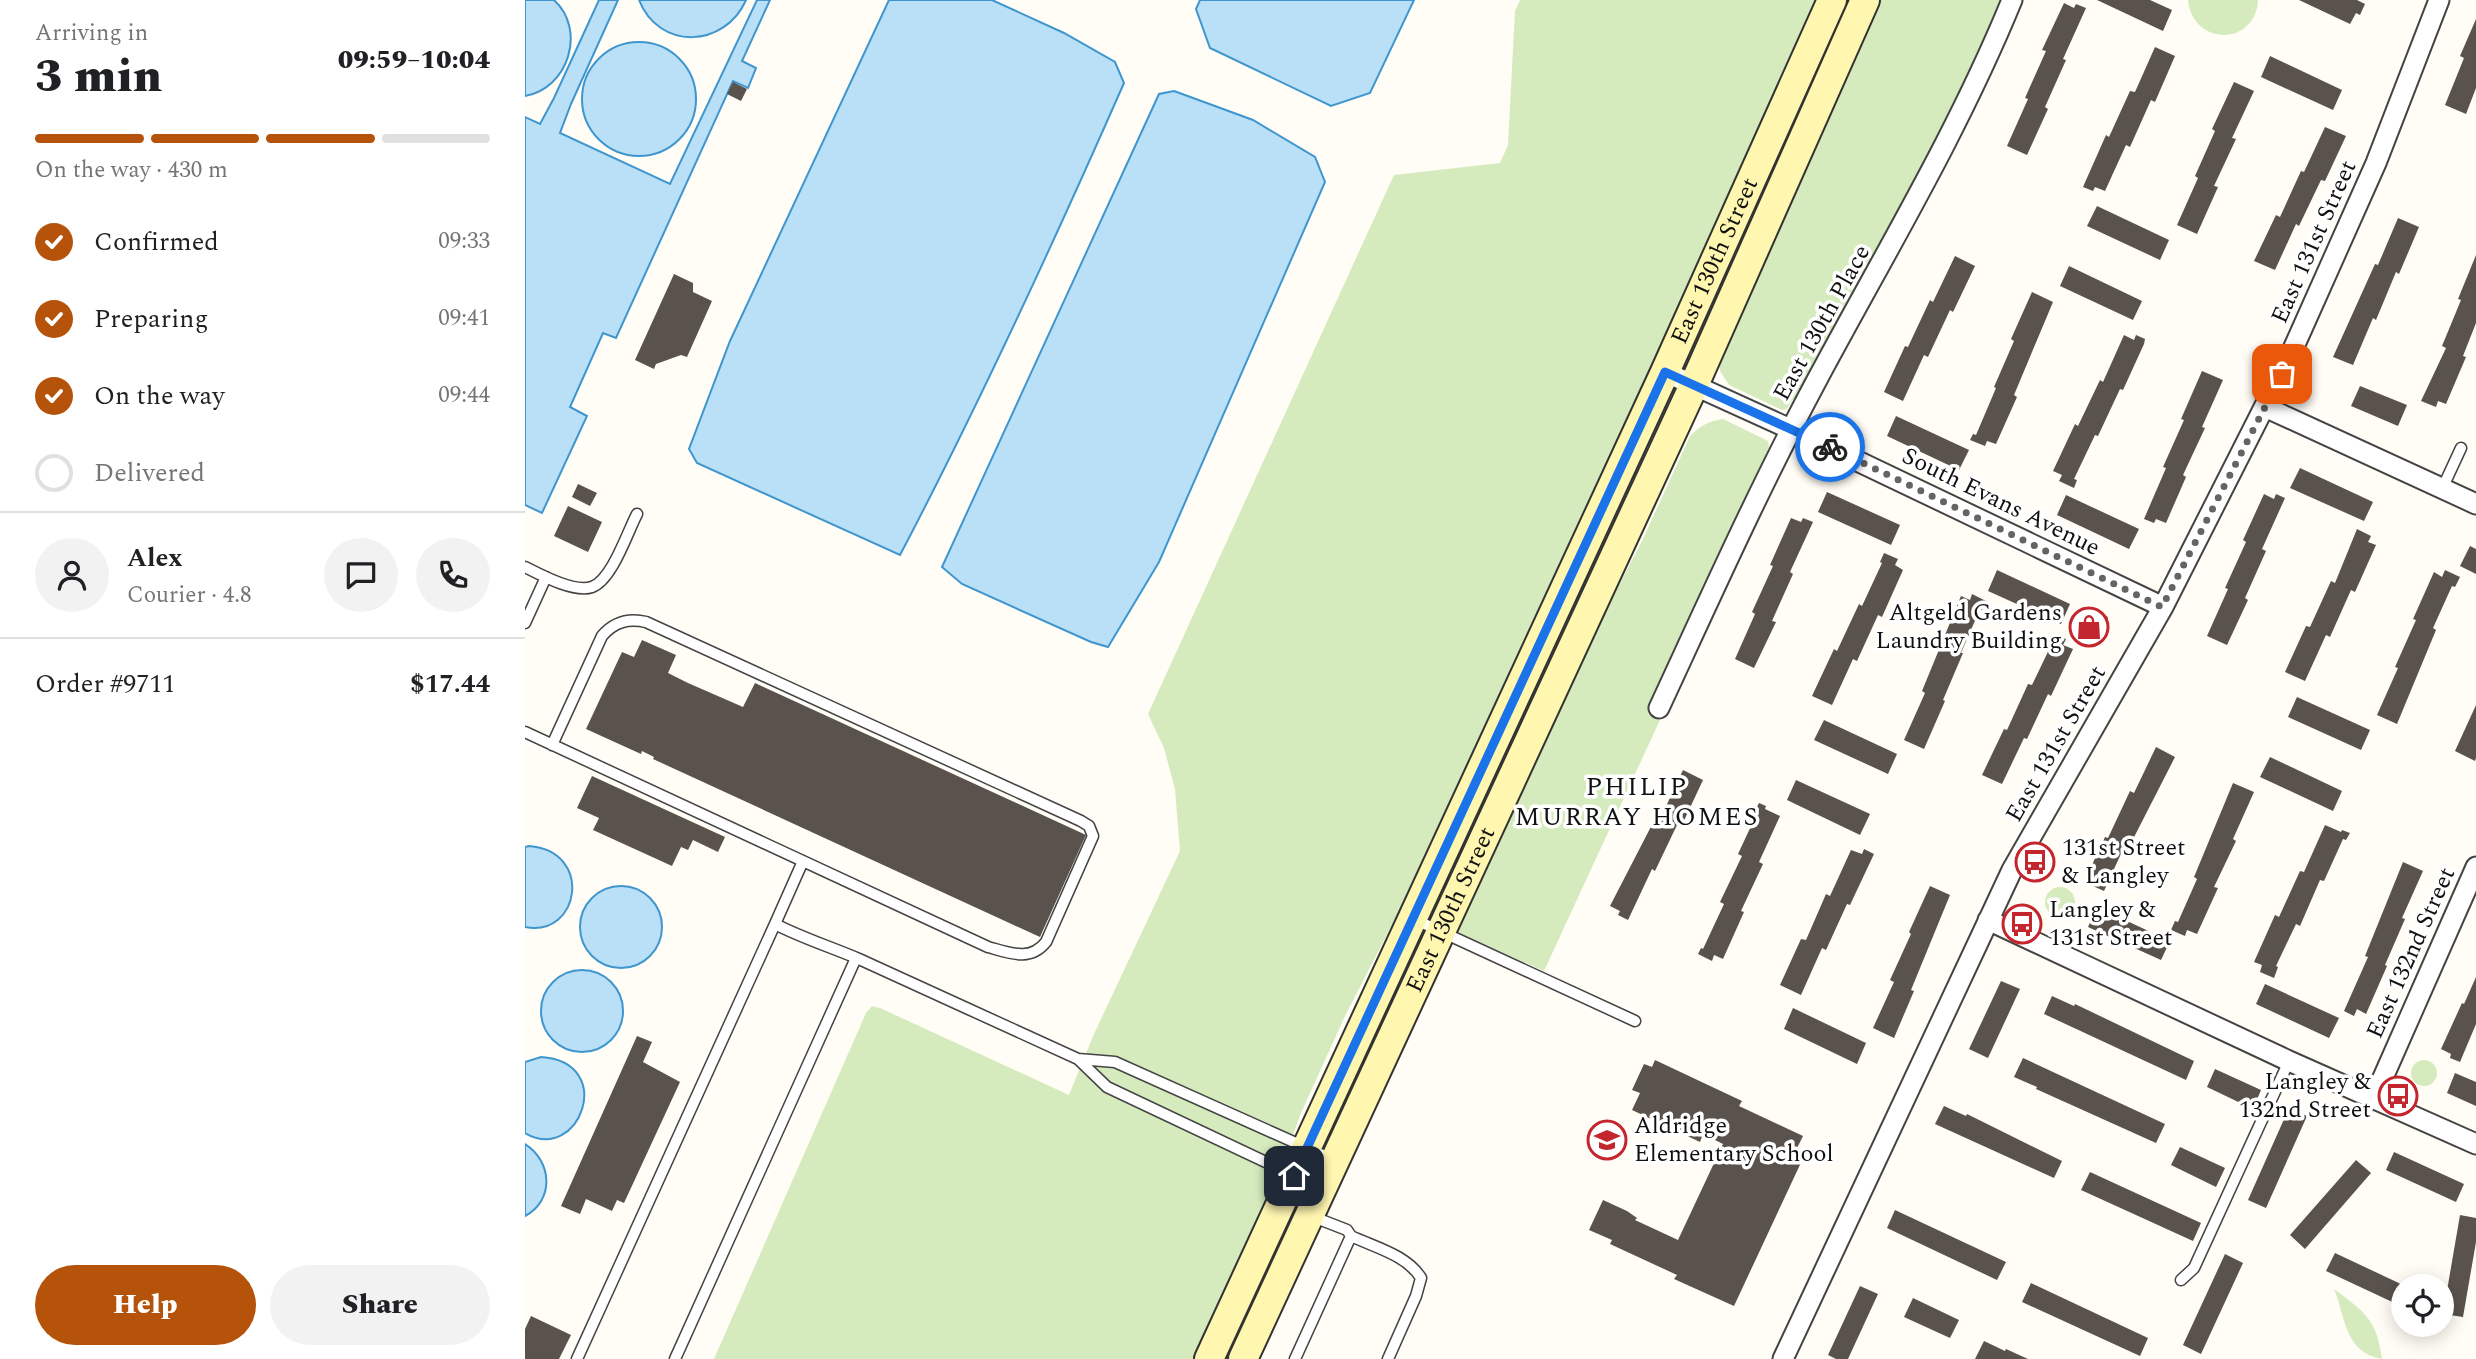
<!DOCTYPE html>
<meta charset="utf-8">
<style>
:root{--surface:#fff;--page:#f2f2f2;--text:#202124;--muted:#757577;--line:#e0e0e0;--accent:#b45309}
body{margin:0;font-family:Spectral,serif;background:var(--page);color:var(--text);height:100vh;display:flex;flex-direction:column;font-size:26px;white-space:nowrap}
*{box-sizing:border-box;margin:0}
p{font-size:23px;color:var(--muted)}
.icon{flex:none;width:38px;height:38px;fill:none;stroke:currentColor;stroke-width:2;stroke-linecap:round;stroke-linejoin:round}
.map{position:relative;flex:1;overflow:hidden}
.drawer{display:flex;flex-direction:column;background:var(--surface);width:525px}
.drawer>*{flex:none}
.controls{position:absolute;left:1866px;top:1274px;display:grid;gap:14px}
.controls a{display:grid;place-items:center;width:63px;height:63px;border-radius:50%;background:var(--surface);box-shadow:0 4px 18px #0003;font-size:35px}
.pin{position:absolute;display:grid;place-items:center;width:60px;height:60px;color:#fff;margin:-30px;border-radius:14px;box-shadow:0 4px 10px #0006}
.courier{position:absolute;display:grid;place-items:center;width:70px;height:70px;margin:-35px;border:5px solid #1a73e8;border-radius:50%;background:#fff;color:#222;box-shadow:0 2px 9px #0007}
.headline em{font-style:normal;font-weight:800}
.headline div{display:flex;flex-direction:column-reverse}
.headline{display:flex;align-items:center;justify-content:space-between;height:119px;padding:0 35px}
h1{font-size:46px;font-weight:800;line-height:52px}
.bar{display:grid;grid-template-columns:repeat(4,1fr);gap:10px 7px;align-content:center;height:84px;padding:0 35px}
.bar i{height:9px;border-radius:5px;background:var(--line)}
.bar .on{background:var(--accent)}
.bar p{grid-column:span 4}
.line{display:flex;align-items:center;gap:18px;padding:0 35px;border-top:2px solid var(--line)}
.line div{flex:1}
.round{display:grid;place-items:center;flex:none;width:74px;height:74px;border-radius:37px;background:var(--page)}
ol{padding:0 35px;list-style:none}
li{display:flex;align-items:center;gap:21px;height:77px}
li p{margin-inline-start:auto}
li .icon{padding:7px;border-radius:50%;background:var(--accent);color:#fff;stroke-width:4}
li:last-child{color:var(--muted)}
li i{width:38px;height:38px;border:4px solid var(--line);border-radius:50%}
.cta{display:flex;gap:14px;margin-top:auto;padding:14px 35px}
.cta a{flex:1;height:80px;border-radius:42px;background:var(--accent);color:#fff;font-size:28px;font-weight:800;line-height:80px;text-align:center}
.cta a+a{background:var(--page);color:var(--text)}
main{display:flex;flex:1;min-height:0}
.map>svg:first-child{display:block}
</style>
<main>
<section class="drawer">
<div class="headline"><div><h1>3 min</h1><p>Arriving in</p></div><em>09:59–10:04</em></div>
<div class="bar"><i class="on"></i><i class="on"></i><i class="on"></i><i></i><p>On the way · 430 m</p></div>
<ol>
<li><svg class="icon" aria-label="check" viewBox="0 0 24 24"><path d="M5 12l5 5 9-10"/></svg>Confirmed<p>09:33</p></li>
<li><svg class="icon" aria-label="check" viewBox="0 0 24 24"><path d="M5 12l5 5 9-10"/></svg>Preparing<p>09:41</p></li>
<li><svg class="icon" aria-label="check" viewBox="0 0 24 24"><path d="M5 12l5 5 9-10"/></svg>On the way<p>09:44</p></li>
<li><i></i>Delivered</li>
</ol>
<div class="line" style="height:126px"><a class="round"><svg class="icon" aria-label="person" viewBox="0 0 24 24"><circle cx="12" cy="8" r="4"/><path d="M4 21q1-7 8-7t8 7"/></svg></a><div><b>Alex</b><p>Courier · 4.8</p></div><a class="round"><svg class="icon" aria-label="chat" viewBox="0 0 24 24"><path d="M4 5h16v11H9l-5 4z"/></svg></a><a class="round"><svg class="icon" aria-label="phone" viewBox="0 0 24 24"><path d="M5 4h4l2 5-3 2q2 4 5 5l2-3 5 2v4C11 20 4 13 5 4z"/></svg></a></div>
<div class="line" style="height:91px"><div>Order #9711</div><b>$17.44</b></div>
<div class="cta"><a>Help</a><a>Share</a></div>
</section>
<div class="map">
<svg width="1951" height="1359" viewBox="0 0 1951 1359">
<rect width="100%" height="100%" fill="#fffdf5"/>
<path fill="#d5ebbd" d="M995,0H1295L909,843L820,1016L776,1113L742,1207L672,1359H189L341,1013L347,1006L355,1008L544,1095L569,1034L655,851L650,789L639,748L623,714L869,175L975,163L983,145L990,11Z
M1353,0H1478L1413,142L1272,399H1268L1262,409L1257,410L1204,385L1195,371L1193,357Z
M1663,0H1733C1731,46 1668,47 1663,0Z
M1198,419L1243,441L1244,446L1240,457L1243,459L1123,714L1135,720L1019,971L927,930L1025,717L1117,541L1165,436C1175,426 1184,421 1198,419Z
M1520 902a15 15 0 1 1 30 0a15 15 0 1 1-30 0Z
M1886 1073a13 13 0 1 1 26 0a13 13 0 1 1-26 0Z
M1809,1289C1840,1312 1852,1320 1857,1359C1819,1352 1821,1318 1809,1289Z"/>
<path fill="#b9e0f7" stroke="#3f96cf" stroke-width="2" d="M0,0H29C62,30 43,89 0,96Z
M74,0H93L46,104L35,133L145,184L232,0H245L217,61L231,68L223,88L208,81L91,338L78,333L45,407L62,416L17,513L0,505V117L15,124L29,98Z
M114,0H221C200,48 134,51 114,0Z
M364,0H467L539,33L590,62L599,83C529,242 456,401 375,555L172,463L164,449L205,341Z
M675,0H889L845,93L806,106L685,48L671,9Z
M57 99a57 57 0 1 1 114 0a57 57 0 1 1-114 0Z
M649,91L728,120L790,157L800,182L634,562L583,647L566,642L437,584L417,567L634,94Z
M4,846C69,851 55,938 0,927V847Z
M55 927a41 41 0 1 1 82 0a41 41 0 1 1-82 0Z
M16 1011a41 41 0 1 1 82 0a41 41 0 1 1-82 0Z
M16,1057C93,1062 54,1165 0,1133V1062Z
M0,1144C27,1161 30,1200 0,1216Z"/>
<path fill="#5a524d" d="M1572,0H1625L1647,10L1638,31Z
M1774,0H1832L1840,4L1835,15L1831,13L1825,24Z
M1539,3L1549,8L1551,4L1561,8L1538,59L1541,60L1520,107L1523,109L1502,155L1482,146L1503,99L1500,98L1521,51L1517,50Z
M1951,19V88L1941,114L1920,105L1939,58L1935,56Z
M1630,47L1650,56L1630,102L1626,100L1605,147L1601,145L1580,191L1570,187L1568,191L1558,187L1581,135L1584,137L1605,91L1610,92Z
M1745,56L1817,90L1808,110L1736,77Z
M208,82L222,89L216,101L202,94Z
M1709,82L1729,91L1707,138L1711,139L1689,186L1693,187L1672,234L1652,225L1673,178L1670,176L1690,131L1687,129Z
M1800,127L1821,136L1800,181L1796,180L1774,226L1771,224L1750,270L1729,261L1751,215L1755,217L1776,171L1779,172Z
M1572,206L1644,240L1635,260L1562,226Z
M1873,218L1894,227L1874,274L1871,272L1851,320L1848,318L1828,365L1808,357L1850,264L1853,265Z
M1951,255V323L1938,356L1941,357L1921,404L1913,401L1911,407L1896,401L1921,348L1917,346L1936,300L1933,299Z
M1430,256L1450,266L1428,312L1425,310L1403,357L1399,355L1378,401L1359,392L1380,346L1383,347L1405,300L1408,302Z
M1544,266L1617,301L1608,320L1535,286Z
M149,274L168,283V292L187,301L162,357L156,355L131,364L129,369L110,360Z
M1507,292L1528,302L1489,395L1492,397L1471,444L1462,441L1460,446L1445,440L1448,434L1451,435L1471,388L1469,387L1489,341L1486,339Z
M1599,335L1609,340L1611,335L1620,339L1619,344L1598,390L1595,389L1573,436L1570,435L1549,479L1552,480L1549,488L1534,481L1537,475L1528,471L1550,424L1553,426L1575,380L1578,382Z
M1677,371L1698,380L1677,427L1680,428L1658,475L1661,477L1641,523L1631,519L1629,523L1619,519L1641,468L1638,467L1659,420L1656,419Z
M1835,386L1882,405L1873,426L1826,406Z
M1371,416L1444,450L1434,470L1362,436Z
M1775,468L1848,502L1839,521L1765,488Z
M53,484L72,493L65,506L47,497Z
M1302,492L1375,525L1366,545L1293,512Z
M1739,494L1749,499L1751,494L1760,498L1737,549L1741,551L1720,598L1723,600L1702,645L1682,636L1703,589L1700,588L1721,542L1718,540Z
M1541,495L1614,529L1604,549L1532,515Z
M43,506L77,522L63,552L29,536Z
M1266,518L1276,522L1278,518L1288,522L1265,572L1268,574L1247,621L1251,622L1229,668L1210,659L1230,614L1227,612L1248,566L1245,565Z
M1832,529L1846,536L1843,542L1851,545L1830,592L1826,590L1805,637L1801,635L1780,681L1760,672L1781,626L1785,627L1806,581L1810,583Z
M1945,546L1951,549V574L1935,566Z
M1359,553L1373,559L1370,565L1378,570L1357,617L1353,615L1332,661L1328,659L1307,705L1287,696L1309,649L1312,651L1334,604L1337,606L1357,563L1355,562Z
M1472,570L1545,604L1536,624L1463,591Z
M1920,570L1935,577L1930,587L1927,586L1908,628L1911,630L1872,724L1852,715L1873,668L1870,667L1891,620L1888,619L1909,572L1917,577Z
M1447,594L1461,601L1457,610L1455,609L1436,653H1438L1418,700L1420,701L1399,749L1379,740L1400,693L1397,691L1436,596L1445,600Z
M1558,607L1583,617L1570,647L1546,637Z
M1531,635L1541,639L1538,645L1548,649L1526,696L1523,694L1502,739L1499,738L1477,784L1457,775L1479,729L1482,730L1503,684L1507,685Z
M117,640L151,655L143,673L163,683L218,707L230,683L561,835L515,937L128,759L129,757L117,751L116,754L61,729L97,652L109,657Z
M1772,697L1845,730L1836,750L1763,717Z
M1951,705V758L1950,761L1930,751Z
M1299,720L1372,754L1363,774L1289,740Z
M1631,747L1650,757L1604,847L1600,845L1579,891L1559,882L1580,837L1583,838L1605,791L1609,793Z
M1745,757L1817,791L1808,811L1735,777Z
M1158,770L1178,780L1156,827L1152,825L1130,871L1127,869L1103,920L1093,915L1095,911L1085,906L1132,815L1136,817Z
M67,776L200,837L193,852L168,840L163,850L156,847L147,866L68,830L74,818L52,808Z
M1271,780L1345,814L1335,835L1262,800Z
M1708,783L1729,792L1708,839L1711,841L1689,887L1693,888L1672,934L1662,930L1660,936L1646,930L1650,921L1653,922L1672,879L1669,877Z
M1234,803L1241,806L1240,809L1255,816L1234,862L1238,864L1216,911L1219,912L1198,959L1189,955L1187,961L1173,954L1176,948L1178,949L1199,904L1195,902L1217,856L1213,854L1234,809L1232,807Z
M1800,825L1816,832L1817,830L1825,833L1821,840L1818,839L1799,881L1795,880L1775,926L1771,924L1751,966L1753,967L1749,978L1735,972L1737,965L1729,962L1750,915L1754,917L1775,871L1779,872Z
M1339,849L1349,854L1325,905L1322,904L1301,950L1297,948L1276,995L1255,985L1276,939L1281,940L1301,894L1305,896L1326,850L1337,854Z
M1878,862L1898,871L1877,918L1880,919L1860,965L1862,966L1841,1014L1832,1009L1829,1016L1819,1011L1843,957L1840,956Z
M1405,886L1425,895L1386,990L1389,991L1369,1038L1348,1028L1369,982L1365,980L1386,934L1384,932Z
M1572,907L1645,941L1636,960L1563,927Z
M1951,977V1024L1935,1062L1925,1058L1926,1054L1916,1049L1937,1003L1939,1004Z
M1476,981L1495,989L1463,1058L1444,1049Z
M1740,984L1814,1018L1804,1038L1731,1004Z
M1527,996L1549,1006L1550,1004L1669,1061L1661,1080L1519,1014Z
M1268,1008L1341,1043L1332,1064L1259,1029Z
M112,1036L127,1042L118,1062L155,1082L99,1203L92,1200L87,1211L61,1199L55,1214L36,1206Z
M1498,1058L1640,1124L1631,1143L1511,1089L1512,1087L1489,1077Z
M1130,1060L1217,1101L1214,1106L1278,1136L1271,1150L1280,1154L1209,1306L1149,1279L1152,1275L1085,1244L1087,1240L1064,1230L1078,1200L1102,1211L1112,1218L1110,1220L1153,1240L1198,1144L1178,1134L1175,1142L1107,1110L1115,1093L1107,1090L1119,1064L1127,1067Z
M1690,1069L1736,1090L1728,1109L1682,1087Z
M1930,1073L1951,1082V1106L1922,1093Z
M1419,1106L1441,1116L1442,1114L1537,1161L1529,1178L1410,1124Z
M1764,1108L1782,1116L1741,1208L1723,1200Z
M1655,1147L1700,1168L1691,1187L1646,1165Z
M1869,1152L1939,1184L1931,1202L1861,1170Z
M1831,1160L1846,1173L1780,1249L1765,1235Z
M1565,1172L1676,1223L1668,1241L1556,1190Z
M1370,1210L1481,1262L1472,1280L1362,1228Z
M1935,1215L1951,1218V1242L1938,1317L1918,1314Z
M1810,1253L1878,1285V1307L1801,1271Z
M1700,1254L1718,1263L1676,1354L1658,1345Z
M1506,1283L1623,1338L1615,1356L1497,1302Z
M1335,1286L1353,1294L1323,1359H1311L1303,1355Z
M1388,1298L1434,1320L1425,1338L1379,1317Z
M6,1316L46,1335L34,1359H0V1329Z
M1459,1341L1480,1351L1481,1349L1503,1359H1450Z"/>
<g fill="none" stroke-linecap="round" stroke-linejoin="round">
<defs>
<path id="lane" d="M1917,489L1936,448
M0,567C16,575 49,593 67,587C87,580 102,533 112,514
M0,623L21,577
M0,732L463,947C485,953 505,962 521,942L568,836L564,826L556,821L121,622C103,618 89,622 77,636L27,745
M891,920L1110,1021
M250,924L278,861
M768,1175L582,1087L553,1059L590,1062L809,1160
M826,1236C849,1247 882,1255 896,1278L891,1296L863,1359
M1656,1280L1669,1268L1764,1061
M52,1359L250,924C277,938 306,947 334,959C407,992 480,1026 553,1059
M150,1359L331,958
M770,1359L826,1236L822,1230L786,1216"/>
<path id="street" d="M1140,372L1276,434L1638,607
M1740,407L1951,504
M1134,708C1185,598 1235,486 1293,378C1360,253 1433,132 1487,0
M1463,920L1764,1061L1951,1144
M1849,1098L1951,867
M1258,1359L1487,870L1638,607L1764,358L1851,163L1914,0"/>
<g id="secondary">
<path id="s1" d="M684,1359L1140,372L1307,0"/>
<path id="s2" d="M718,1359L1169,385L1340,0"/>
</g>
</defs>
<use href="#lane" stroke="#444" stroke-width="13"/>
<use href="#street" stroke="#444" stroke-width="23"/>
<use href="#secondary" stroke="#333" stroke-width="32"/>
<use href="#lane" stroke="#fff" stroke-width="10"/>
<use href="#street" stroke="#fff" stroke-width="19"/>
<use href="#secondary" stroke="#fff6b0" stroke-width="28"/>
</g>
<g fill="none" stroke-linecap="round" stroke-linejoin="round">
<path stroke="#646461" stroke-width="7" stroke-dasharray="0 12.6" d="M1305,447L1637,607L1757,374"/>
<path stroke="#1a73e8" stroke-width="9" d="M769,1176L1140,372L1305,447"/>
</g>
<defs>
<symbol id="shop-ring" viewBox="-11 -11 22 22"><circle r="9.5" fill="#fff" stroke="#c4262e" stroke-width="1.5"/><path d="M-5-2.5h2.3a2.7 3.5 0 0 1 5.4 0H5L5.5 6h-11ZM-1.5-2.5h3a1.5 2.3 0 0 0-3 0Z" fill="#c4262e"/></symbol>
<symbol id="bus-ring" viewBox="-11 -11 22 22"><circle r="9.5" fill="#fff" stroke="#c4262e" stroke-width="1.5"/><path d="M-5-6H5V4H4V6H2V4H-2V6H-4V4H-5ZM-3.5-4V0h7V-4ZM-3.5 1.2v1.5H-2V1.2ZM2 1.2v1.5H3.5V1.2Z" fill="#c4262e"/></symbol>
<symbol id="school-ring" viewBox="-11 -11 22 22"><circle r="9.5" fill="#fff" stroke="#c4262e" stroke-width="1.5"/><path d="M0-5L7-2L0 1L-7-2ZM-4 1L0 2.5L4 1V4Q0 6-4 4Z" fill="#c4262e"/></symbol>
</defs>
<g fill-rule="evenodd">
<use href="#shop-ring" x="1542" y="605" width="44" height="44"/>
<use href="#bus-ring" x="1488" y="840" width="44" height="44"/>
<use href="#bus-ring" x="1475" y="902" width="44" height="44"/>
<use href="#bus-ring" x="1851" y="1074" width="44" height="44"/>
<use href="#school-ring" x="1060" y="1118" width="44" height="44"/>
</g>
<g text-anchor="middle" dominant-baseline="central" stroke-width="7" stroke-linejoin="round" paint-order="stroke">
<g font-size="24" fill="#111" stroke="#fff">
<text transform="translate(1789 242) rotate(-66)">East 131st Street</text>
<text stroke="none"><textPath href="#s1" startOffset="1209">East 130th Street</textPath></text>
<text transform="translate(1297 323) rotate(-61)">East 130th Place</text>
<text transform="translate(1476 502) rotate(26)">South Evans Avenue</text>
<text transform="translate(1531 744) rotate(-60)">East 131st Street</text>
<text stroke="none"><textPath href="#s2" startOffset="495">East 130th Street</textPath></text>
<text transform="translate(1886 953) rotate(-66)">East 132nd Street</text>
</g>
<g font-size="24" fill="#111" stroke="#fff" text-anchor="start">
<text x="1537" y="613" text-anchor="end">Altgeld Gardens<tspan x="1537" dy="28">Laundry Building</tspan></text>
<text x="1537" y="848">131st Street<tspan x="1537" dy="28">&amp; Langley</tspan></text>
<text x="1524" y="910">Langley &amp;<tspan x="1524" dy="28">131st Street</tspan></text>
<text x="1846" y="1082" text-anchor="end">Langley &amp;<tspan x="1846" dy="28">132nd Street</tspan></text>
<text x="1109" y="1126">Aldridge<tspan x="1109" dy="28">Elementary School</tspan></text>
</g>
<g font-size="26" letter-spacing="2" fill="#111" stroke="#fff">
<text x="1112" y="787">PHILIP<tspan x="1112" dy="30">MURRAY HOMES</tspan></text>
</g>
</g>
</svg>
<div class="controls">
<a><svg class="icon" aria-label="locate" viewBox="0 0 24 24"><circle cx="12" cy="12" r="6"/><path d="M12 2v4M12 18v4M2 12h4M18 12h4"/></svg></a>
</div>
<div class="pin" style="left:1757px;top:374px;background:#ea580c"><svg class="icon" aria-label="bag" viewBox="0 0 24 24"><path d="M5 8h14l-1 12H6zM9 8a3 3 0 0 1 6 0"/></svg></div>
<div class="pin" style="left:769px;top:1176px;background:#1f2937"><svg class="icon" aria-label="home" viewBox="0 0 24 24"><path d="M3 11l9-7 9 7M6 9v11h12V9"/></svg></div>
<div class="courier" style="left:1305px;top:447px"><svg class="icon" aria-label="bike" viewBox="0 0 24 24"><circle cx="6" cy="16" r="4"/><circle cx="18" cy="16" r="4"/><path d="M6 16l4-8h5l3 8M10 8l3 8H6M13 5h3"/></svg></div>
</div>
</main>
